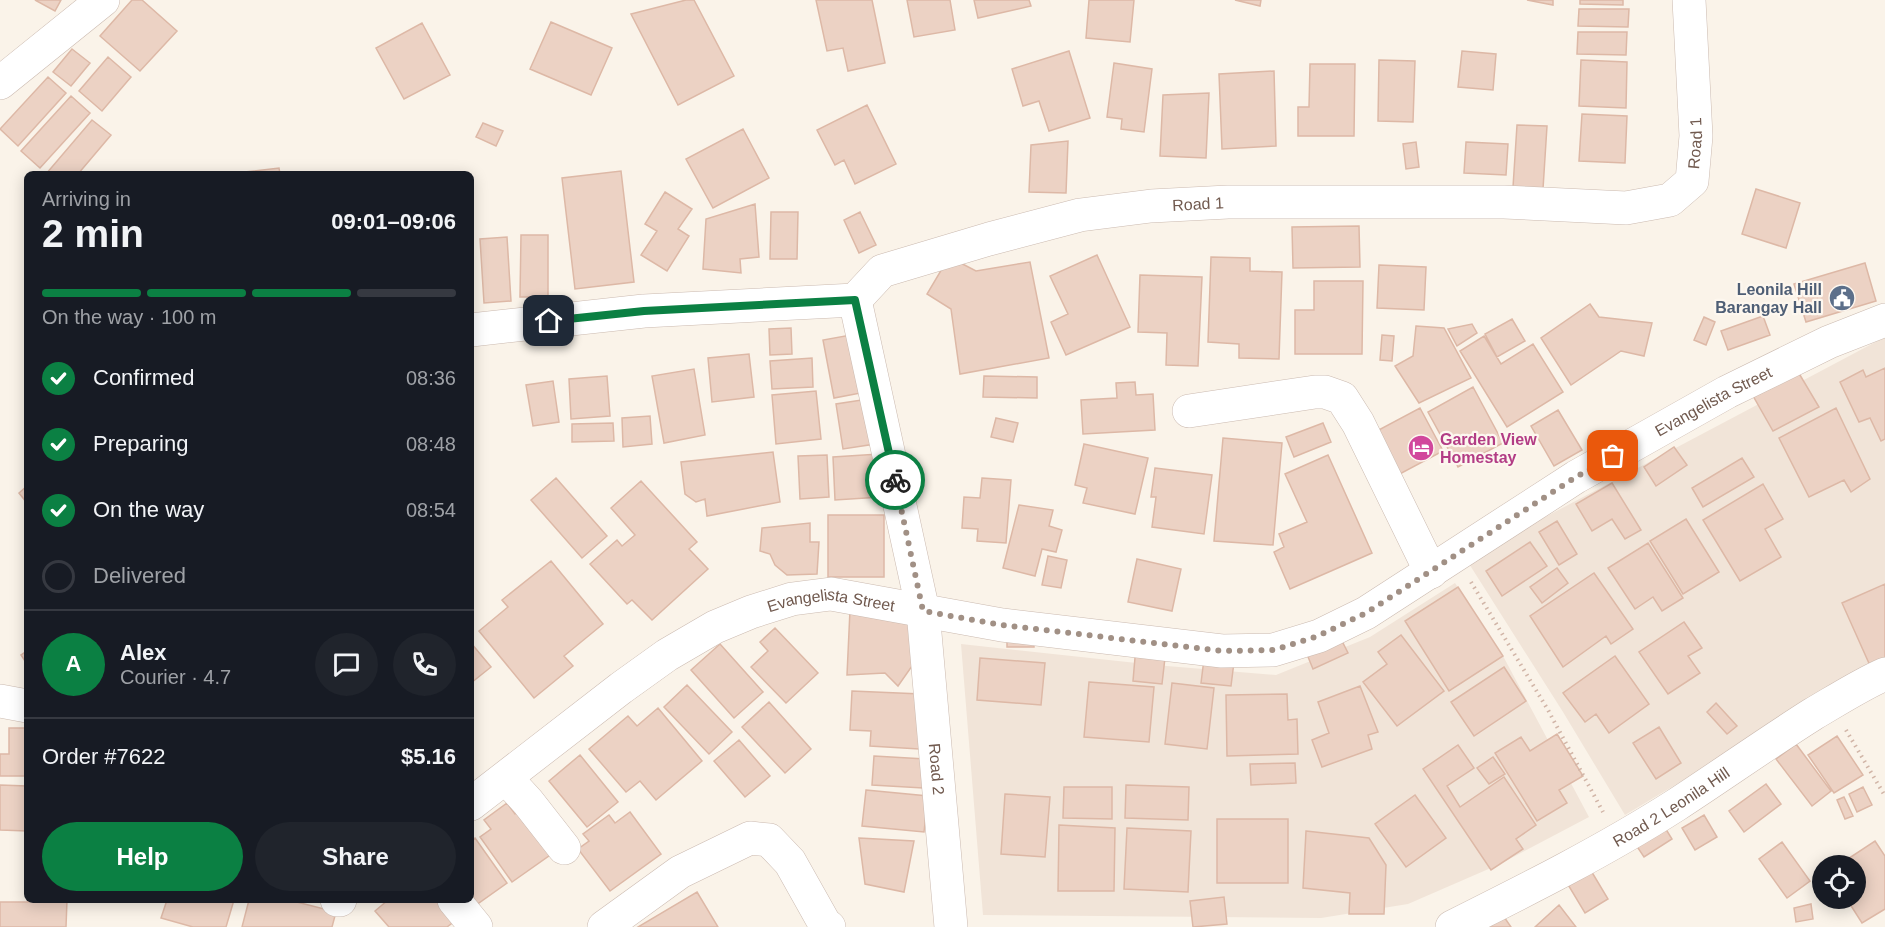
<!DOCTYPE html>
<meta charset="utf-8">
<style>
:root{--surface:#171b24;--page:#20242c;--text:#f1f3f6;--muted:#9ea1a6;--line:#363941;--accent:#0b8043}
body{margin:0;font-family:Arial,sans-serif;background:var(--page);color:var(--text);height:100vh;display:flex;flex-direction:column;font-size:22px;white-space:nowrap}
*{box-sizing:border-box;margin:0}
p{font-size:20px;color:var(--muted)}
.icon{flex:none;width:33px;height:33px;fill:none;stroke:currentColor;stroke-width:2;stroke-linecap:round;stroke-linejoin:round}
.map{position:relative;flex:1;overflow:hidden}
.sheet{position:absolute;left:24px;top:171px;width:450px;height:732px;display:flex;flex-direction:column;background:var(--surface);border-radius:9px;box-shadow:0 3px 15px #0003}
.sheet>*{flex:none}
.fabs{position:absolute;left:1812px;top:855px;display:grid;gap:12px}
.fabs a{display:grid;place-items:center;width:54px;height:54px;border-radius:50%;background:var(--surface);box-shadow:0 3px 15px #0003;font-size:30px}
.pin{position:absolute;display:grid;place-items:center;width:51px;height:51px;color:#fff;margin:-26px;border-radius:12px;box-shadow:0 3px 9px #0006}
.courier{position:absolute;display:grid;place-items:center;width:60px;height:60px;margin:-30px;border:4px solid #0b8043;border-radius:50%;background:#fff;color:#222;box-shadow:0 2px 8px #0007}
.summary em{font-style:normal;font-weight:600}
.summary div{display:flex;flex-direction:column-reverse}
.summary{display:flex;align-items:center;justify-content:space-between;height:102px;padding:0 18px}
h1{font-size:39px;font-weight:600;line-height:45px}
.bar{display:grid;grid-template-columns:repeat(4,1fr);gap:9px 6px;align-content:center;height:72px;padding:0 18px}
.bar i{height:8px;border-radius:4px;background:var(--line)}
.bar .active{background:var(--accent)}
.bar p{grid-column:span 4}
.line{display:flex;align-items:center;gap:15px;padding:0 18px;border-top:2px solid var(--line)}
.line div{flex:1}
.round{display:grid;place-items:center;flex:none;width:63px;height:63px;border-radius:32px;background:var(--page)}
ol{padding:0 18px;list-style:none}
li{display:flex;align-items:center;gap:18px;height:66px}
li p{margin-inline-start:auto}
li .icon{padding:6px;border-radius:50%;background:var(--accent);color:#fff;stroke-width:4}
li:last-child{color:var(--muted)}
li i{width:33px;height:33px;border:3px solid var(--line);border-radius:50%}
.cta{display:flex;gap:12px;margin-top:auto;padding:12px 18px}
.cta a{flex:1;height:69px;border-radius:36px;background:var(--accent);color:#fff;font-size:24px;font-weight:600;line-height:69px;text-align:center}
.cta a+a{background:var(--page);color:var(--text)}
.map>svg:first-child{display:block}
</style>
<div class="map">
<svg width="1885" height="927" viewBox="0 0 1885 927">
<rect width="100%" height="100%" fill="#faf3e9"/>
<path fill="#f1e4d8" d="M1885,337V664L1857,676L1625,815L1563,712L1466,559Z
M1455,583L1503,656L1589,817L1500,864L1408,904L1321,918L983,915L961,644L1155,665L1276,675L1370,637Z"/>
<path fill="#ecd2c4" stroke="#ddb8a6" stroke-width="1.5" d="M35,0H61L55,11Z
M132,0H142L177,31L140,71L100,36Z
M686,0H694L734,76L678,105L631,14Z
M816,0H872L885,63L848,71L843,48L827,51Z
M907,0H950L955,30L914,37Z
M974,0H1029L1031,6L978,18Z
M1089,0H1134L1130,42L1086,38Z
M1235,0H1261L1260,6Z
M1527,0H1553V5Z
M1580,0H1623V5L1580,4Z
M1579,9H1629L1628,27L1578,26Z
M551,22L612,48L591,95L530,69Z
M422,23L450,75L404,99L376,48Z
M1578,32H1627L1626,55L1577,54Z
M72,49L90,63L71,86L53,72Z
M1069,51L1090,118L1049,131L1039,101L1023,106L1012,69Z
M1462,51L1496,54L1493,90L1458,87Z
M108,57L131,77L102,111L79,91Z
M1379,60L1415,61L1413,122L1378,121Z
M1581,60L1627,62L1626,108L1579,106Z
M1114,63L1152,69L1144,132L1121,129L1122,119L1107,117Z
M1310,64H1355L1354,136H1298V107H1309Z
M1274,71L1276,146L1222,149L1219,74Z
M48,77L66,93L18,146L0,129Z
M1209,93L1206,158L1160,156L1163,95Z
M71,96L90,113L40,168L21,151Z
M867,105L896,164L855,184L844,160L835,165L817,130Z
M1582,114L1627,116L1625,163L1579,161Z
M92,120L111,135L78,174H46Z
M483,123L503,131L496,146L476,137Z
M1517,125L1547,126L1543,189L1513,187Z
M743,129L769,178L713,208L686,159Z
M1068,141L1066,193L1029,192L1031,145Z
M1416,142L1419,167L1406,169L1403,144Z
M1466,142L1508,144L1506,175L1464,173Z
M279,168L280,174H236V173Z
M621,171L634,282L575,289L562,178Z
M1756,189L1800,203L1786,248L1742,234Z
M665,192L692,209L678,229L689,236L667,271L641,255L657,231L645,224Z
M755,204L759,257L740,259L741,273L703,269L706,219Z
M771,212H798L797,259H770Z
M860,212L876,245L859,253L844,220Z
M1359,226L1360,267L1293,268L1292,227Z
M521,235H548V297H520Z
M507,237L511,301L484,303L480,239Z
M1097,255L1130,327L1066,355L1051,322L1068,314L1050,276Z
M949,257L976,271L1030,262L1049,358L960,374L951,309L927,294Z
M1211,257L1250,258V271L1282,272L1279,359L1239,358V344L1208,342Z
M1865,263L1876,301L1806,322L1794,284Z
M1379,265L1426,267L1424,310L1377,308Z
M1140,275L1202,277L1198,366L1166,365L1167,333L1138,332Z
M1314,281H1363L1362,354H1295V310H1314Z
M1590,304L1599,317L1652,323L1644,356L1621,351L1571,385L1541,338Z
M1763,316L1770,335L1728,350L1721,331Z
M1704,317L1715,322L1706,345L1694,340Z
M1512,319L1525,341L1497,357L1485,334Z
M1472,324L1477,333L1457,346L1448,329Z
M1416,326L1444,328L1471,378L1419,403L1395,366L1413,356Z
M791,328L792,354L770,355L769,329Z
M856,334L866,392L834,398L823,340Z
M1382,335L1394,336L1392,361L1380,360Z
M1484,336L1501,364L1533,344L1563,392L1507,427L1460,351Z
M749,354L754,397L712,402L708,358Z
M812,358L813,387L772,389L770,361Z
M1794,365L1819,407L1773,431L1748,387Z
M1885,368V439L1881,441L1870,418L1859,422L1840,382L1863,370L1866,377Z
M694,369L705,435L664,443L652,376Z
M607,376L610,416L571,419L569,379Z
M984,376L1037,377V398L983,397Z
M553,381L559,422L533,426L526,385Z
M1135,382L1136,395L1153,394L1155,430L1083,434L1081,400L1117,398L1116,383Z
M1473,387L1503,443L1458,467L1428,412Z
M816,391L821,439L776,444L772,395Z
M868,399L875,444L843,449L836,404Z
M1420,408L1443,451L1396,476L1373,433Z
M1836,408L1870,479L1851,492L1844,480L1809,497L1779,438Z
M1558,410L1582,450L1554,466L1531,426Z
M650,416L652,444L623,447L622,418Z
M996,418L1018,423L1013,442L991,437Z
M613,423L614,441L572,442V424Z
M1323,423L1331,442L1294,457L1286,437Z
M1223,438L1282,443L1273,545L1214,541Z
M1084,444L1148,458L1135,514L1083,503L1087,488L1075,485Z
M1674,447L1687,465L1656,486L1644,467Z
M773,452L780,502L707,516L705,499L696,502L685,494L681,462Z
M879,454L881,497L835,500L833,457Z
M827,455L829,497L800,499L798,456Z
M1328,455L1372,553L1290,589L1274,552L1284,547L1279,534L1307,522L1285,474Z
M1742,458L1754,477L1703,507L1692,488Z
M1155,468L1212,475L1204,534L1152,527L1156,497H1151Z
M556,478L607,536L582,558L531,500Z
M982,478L1011,480L1006,543L977,541L978,529L962,528L964,497L980,498Z
M641,481L697,542L689,549L708,569L652,620L632,600L627,604L590,564L617,540L622,546L635,535L611,508Z
M1612,483L1641,530L1625,539L1612,519L1592,531L1576,504Z
M1763,484L1783,519L1765,529L1781,557L1740,581L1703,520Z
M27,486V503L19,493Z
M1019,505L1053,510L1049,526L1062,530L1056,552L1042,549L1035,576L1003,568Z
M828,515H884V577H828Z
M1686,519L1719,572L1683,594L1650,541Z
M1557,521L1577,554L1559,565L1539,532Z
M810,523V542H819L817,574L787,575L775,565L770,554L760,551L762,528Z
M1530,542L1547,566L1502,596L1486,571Z
M1648,543L1683,598L1662,611L1653,597L1635,609L1608,568Z
M1048,556L1067,560L1061,588L1042,585Z
M1137,559L1181,569L1172,611L1128,602Z
M551,561L603,624L564,656L573,666L534,698L479,631L508,607L502,600Z
M1557,568L1568,583L1542,603L1530,587Z
M1594,573L1633,629L1611,644L1606,636L1563,667L1530,616Z
M1885,584V664L1872,670L1842,603Z
M1458,587L1503,656L1449,691L1405,621Z
M850,610L896,614L919,634L924,649L898,686L885,673L847,675Z
M1684,622L1702,648L1688,656L1700,673L1668,694L1639,652Z
M775,628L818,673L786,703L751,667L768,651L760,642Z
M1401,635L1444,691L1397,726L1363,682L1387,664L1378,652Z
M1007,636H1034V647H1007Z
M1340,637L1348,653L1313,669L1306,652Z
M471,643L491,667L471,683Z
M720,644L763,692L734,718L691,670Z
M1136,646L1166,649L1162,684L1133,681Z
M27,651V664L21,655Z
M1205,651L1235,654L1231,686L1201,683Z
M1615,656L1649,704L1609,733L1596,714L1585,722L1563,693Z
M980,658L1045,663L1041,705L977,700Z
M1504,667L1526,701L1474,736L1451,702Z
M1089,682L1154,687L1149,742L1084,737Z
M1172,683L1214,688L1207,749L1165,744Z
M687,685L732,732L709,754L664,707Z
M1360,686L1378,732L1368,735L1372,749L1322,767L1312,740L1329,733L1318,702Z
M852,691L921,694L919,749L870,746L871,731L850,730Z
M1287,694L1288,720L1297,719L1298,754L1227,756L1226,695Z
M769,702L811,749L785,773L742,727Z
M1716,703L1737,726L1727,734L1707,712Z
M658,708L702,761L656,800L640,781L626,792L589,749L628,716L637,726Z
M1659,727L1681,763L1656,779L1633,743Z
M9,728H27V776H0V754H9Z
M1557,734L1583,776L1559,790L1567,803L1537,821L1495,753L1521,737L1530,751Z
M1837,736L1863,775L1834,793L1808,755Z
M739,740L770,776L745,797L714,761Z
M1796,744L1831,791L1812,806L1776,759Z
M1458,745L1474,768L1447,786L1460,807L1504,777L1536,825L1516,839L1523,849L1491,870L1423,769Z
M580,755L618,802L587,827L549,781Z
M874,756L925,759L923,788L872,785Z
M1493,757L1505,774L1489,784L1477,768Z
M1295,763L1296,783L1251,785L1250,764Z
M1766,784L1781,804L1744,832L1729,811Z
M0,785L27,786V831L0,830Z
M1126,785L1189,787L1188,820L1125,818Z
M1064,787H1112V819L1063,818Z
M1863,787L1872,805L1857,812L1849,794Z
M866,790L928,796L924,832L862,826Z
M1005,794L1050,797L1045,857L1001,854Z
M1415,795L1446,838L1406,867L1375,824Z
M1844,797L1853,816L1845,819L1837,800Z
M507,803L515,814L521,809L553,853L512,882L480,837L491,829L484,820Z
M630,812L661,854L610,891L578,849L589,841L583,834L609,815L615,823Z
M1704,815L1717,837L1695,850L1682,828Z
M1659,818L1672,839L1644,857L1630,836Z
M1217,819H1288V883H1217Z
M1059,825L1115,828L1114,891H1058Z
M1127,828L1191,831L1188,892L1124,889Z
M1306,831L1369,838L1386,865L1384,914H1349L1350,893L1303,888Z
M475,838L507,883L469,910L471,900V841Z
M859,838L914,841L904,892L865,884Z
M1875,841L1885,856V909L1862,923L1846,898H1856V866H1837Z
M1782,842L1810,881L1787,898L1759,859Z
M1590,869L1608,899L1585,913L1567,883Z
M697,892L718,927H638Z
M1224,897L1227,924L1193,927L1190,901Z
M28,900H67L66,927H0V902H28Z
M167,900H234L226,927H193L161,918Z
M249,900H289L336,912L332,927H242Z
M388,900H437L455,921L447,927H389L375,911Z
M1811,904L1813,919L1796,922L1794,908Z
M1559,905L1576,927H1535Z
M1502,914L1511,927H1484Z"/>
<g fill="none" stroke-linecap="round" stroke-linejoin="round">
<defs>
<g id="minor">
<path d="M0,83L103,0"/>
<path id="s1" d="M855,300L882,271L989,239L1080,215L1151,206L1228,202H1504L1626,208L1670,200L1692,181L1696,136L1689,0"/>
<path id="s2" d="M855,300L923,611L951,927"/>
<path d="M471,330L644,311L855,300"/>
<path d="M1189,411L1315,392H1325L1342,398L1358,423L1431,572"/>
<path d="M0,701L27,706"/>
<path d="M506,778L528,802L564,848"/>
<path id="s3" d="M471,804L621,688L667,655L715,627L751,612L792,599L831,594L1002,625L1222,651L1273,650L1319,636L1366,613L1576,477L1727,392L1829,342L1885,320"/>
<path d="M337,900H340"/>
<path d="M454,900L476,927"/>
<path d="M604,927L680,872L750,838L769,840L790,862L826,926L829,927"/>
<path id="s4" d="M1452,927C1528,889 1604,851 1676,805C1722,775 1767,743 1813,714C1837,700 1860,685 1885,674"/>
</g>
</defs>
<use href="#minor" stroke="#cbbab0" stroke-width="34"/>
<path stroke="#d1b5a7" stroke-width="4" stroke-dasharray="1.5 4.5" stroke-linecap="butt" d="M1471,582L1548,710L1603,812
M1846,730L1885,796"/>
<use href="#minor" stroke="#fff" stroke-width="33"/>
</g>
<g fill="none" stroke-linecap="round" stroke-linejoin="round">
<path stroke="#a19085" stroke-width="6" stroke-dasharray="0 10.8" d="M895,480L923,611L1002,625L1222,651L1274,650L1318,636L1366,613L1576,477L1613,456"/>
<path stroke="#0b8043" stroke-width="8" d="M549,321L644,311L855,300L895,480"/>
</g>
<defs>
<symbol id="civic-disc" viewBox="-11 -11 22 22"><circle r="9.5" fill="#5c6f8a" stroke="#fdf7ef"/><path d="M-.6-6.5H3V-4.5H.6V-3L4-1V1h2V6H-6V1h2V-1L-.6-3ZM-1.2 2.5V6h2.4V2.5Z" fill="#fff"/></symbol>
<symbol id="hotel-disc" viewBox="-11 -11 22 22"><circle r="9.5" fill="#d1479c" stroke="#fdf7ef"/><path d="M-6-4.5h1.5V1H6V5H4.5V3h-9V5H-6ZM-4 0a1.8 1.8 0 1 1 3.6 0ZM.5 0V-2.5h3Q6-2.5 6 0Z" fill="#fff"/></symbol>
</defs>
<g fill-rule="evenodd">
<use href="#civic-disc" x="1827" y="283" width="30" height="30"/>
<use href="#hotel-disc" x="1406" y="433" width="30" height="30"/>
</g>
<g text-anchor="middle" dominant-baseline="central" stroke-width="4.5" stroke-linejoin="round" paint-order="stroke">
<g font-size="16" fill="#715a4f" stroke="#fdf7ef">
<text stroke="none"><textPath href="#s1" startOffset="904">Road 1</textPath></text>
<text stroke="none"><textPath href="#s1" startOffset="364">Road 1</textPath></text>
<text stroke="none"><textPath href="#s3" startOffset="1377">Evangelista Street</textPath></text>
<text stroke="none"><textPath href="#s3" startOffset="423">Evangelista Street</textPath></text>
<text stroke="none"><textPath href="#s2" startOffset="477">Road 2</textPath></text>
<text stroke="none"><textPath href="#s4" startOffset="250">Road 2 Leonila Hill</textPath></text>
</g>
<g font-size="16" font-weight="bold" fill="#4e5e75" stroke="#fdf7ef" text-anchor="end">
<text x="1822" y="289">Leonila Hill<tspan x="1822" dy="18">Barangay Hall</tspan></text>
</g>
<g font-size="16" font-weight="bold" fill="#b23c85" stroke="#fdf7ef" text-anchor="start">
<text x="1440" y="439">Garden View<tspan x="1440" dy="18">Homestay</tspan></text>
</g>
</g>
</svg>
<div class="fabs">
<a><svg class="icon" aria-label="locate" viewBox="0 0 24 24"><circle cx="12" cy="12" r="6"/><path d="M12 2v4M12 18v4M2 12h4M18 12h4"/></svg></a>
</div>
<div class="pin" style="left:1613px;top:456px;background:#ea580c"><svg class="icon" aria-label="bag" viewBox="0 0 24 24"><path d="M5 8h14l-1 12H6zM9 8a3 3 0 0 1 6 0"/></svg></div>
<div class="pin" style="left:549px;top:321px;background:#1f2937"><svg class="icon" aria-label="home" viewBox="0 0 24 24"><path d="M3 11l9-7 9 7M6 9v11h12V9"/></svg></div>
<div class="courier" style="left:895px;top:480px"><svg class="icon" aria-label="bike" viewBox="0 0 24 24"><circle cx="6" cy="16" r="4"/><circle cx="18" cy="16" r="4"/><path d="M6 16l4-8h5l3 8M10 8l3 8H6M13 5h3"/></svg></div>
<section class="sheet">
<div class="summary"><div><h1>2 min</h1><p>Arriving in</p></div><em>09:01–09:06</em></div>
<div class="bar"><i class="active"></i><i class="active"></i><i class="active"></i><i></i><p>On the way · 100 m</p></div>
<ol>
<li><svg class="icon" aria-label="check" viewBox="0 0 24 24"><path d="M5 12l5 5 9-10"/></svg>Confirmed<p>08:36</p></li>
<li><svg class="icon" aria-label="check" viewBox="0 0 24 24"><path d="M5 12l5 5 9-10"/></svg>Preparing<p>08:48</p></li>
<li><svg class="icon" aria-label="check" viewBox="0 0 24 24"><path d="M5 12l5 5 9-10"/></svg>On the way<p>08:54</p></li>
<li><i></i>Delivered</li>
</ol>
<div class="line" style="height:108px"><b class="round" style="background:var(--accent);color:#fff">A</b><div><b>Alex</b><p>Courier · 4.7</p></div><a class="round"><svg class="icon" aria-label="chat" viewBox="0 0 24 24"><path d="M4 5h16v11H9l-5 4z"/></svg></a><a class="round"><svg class="icon" aria-label="phone" viewBox="0 0 24 24"><path d="M5 4h4l2 5-3 2q2 4 5 5l2-3 5 2v4C11 20 4 13 5 4z"/></svg></a></div>
<div class="line" style="height:78px"><div>Order #7622</div><b>$5.16</b></div>
<div class="cta"><a>Help</a><a>Share</a></div>
</section>
</div>
